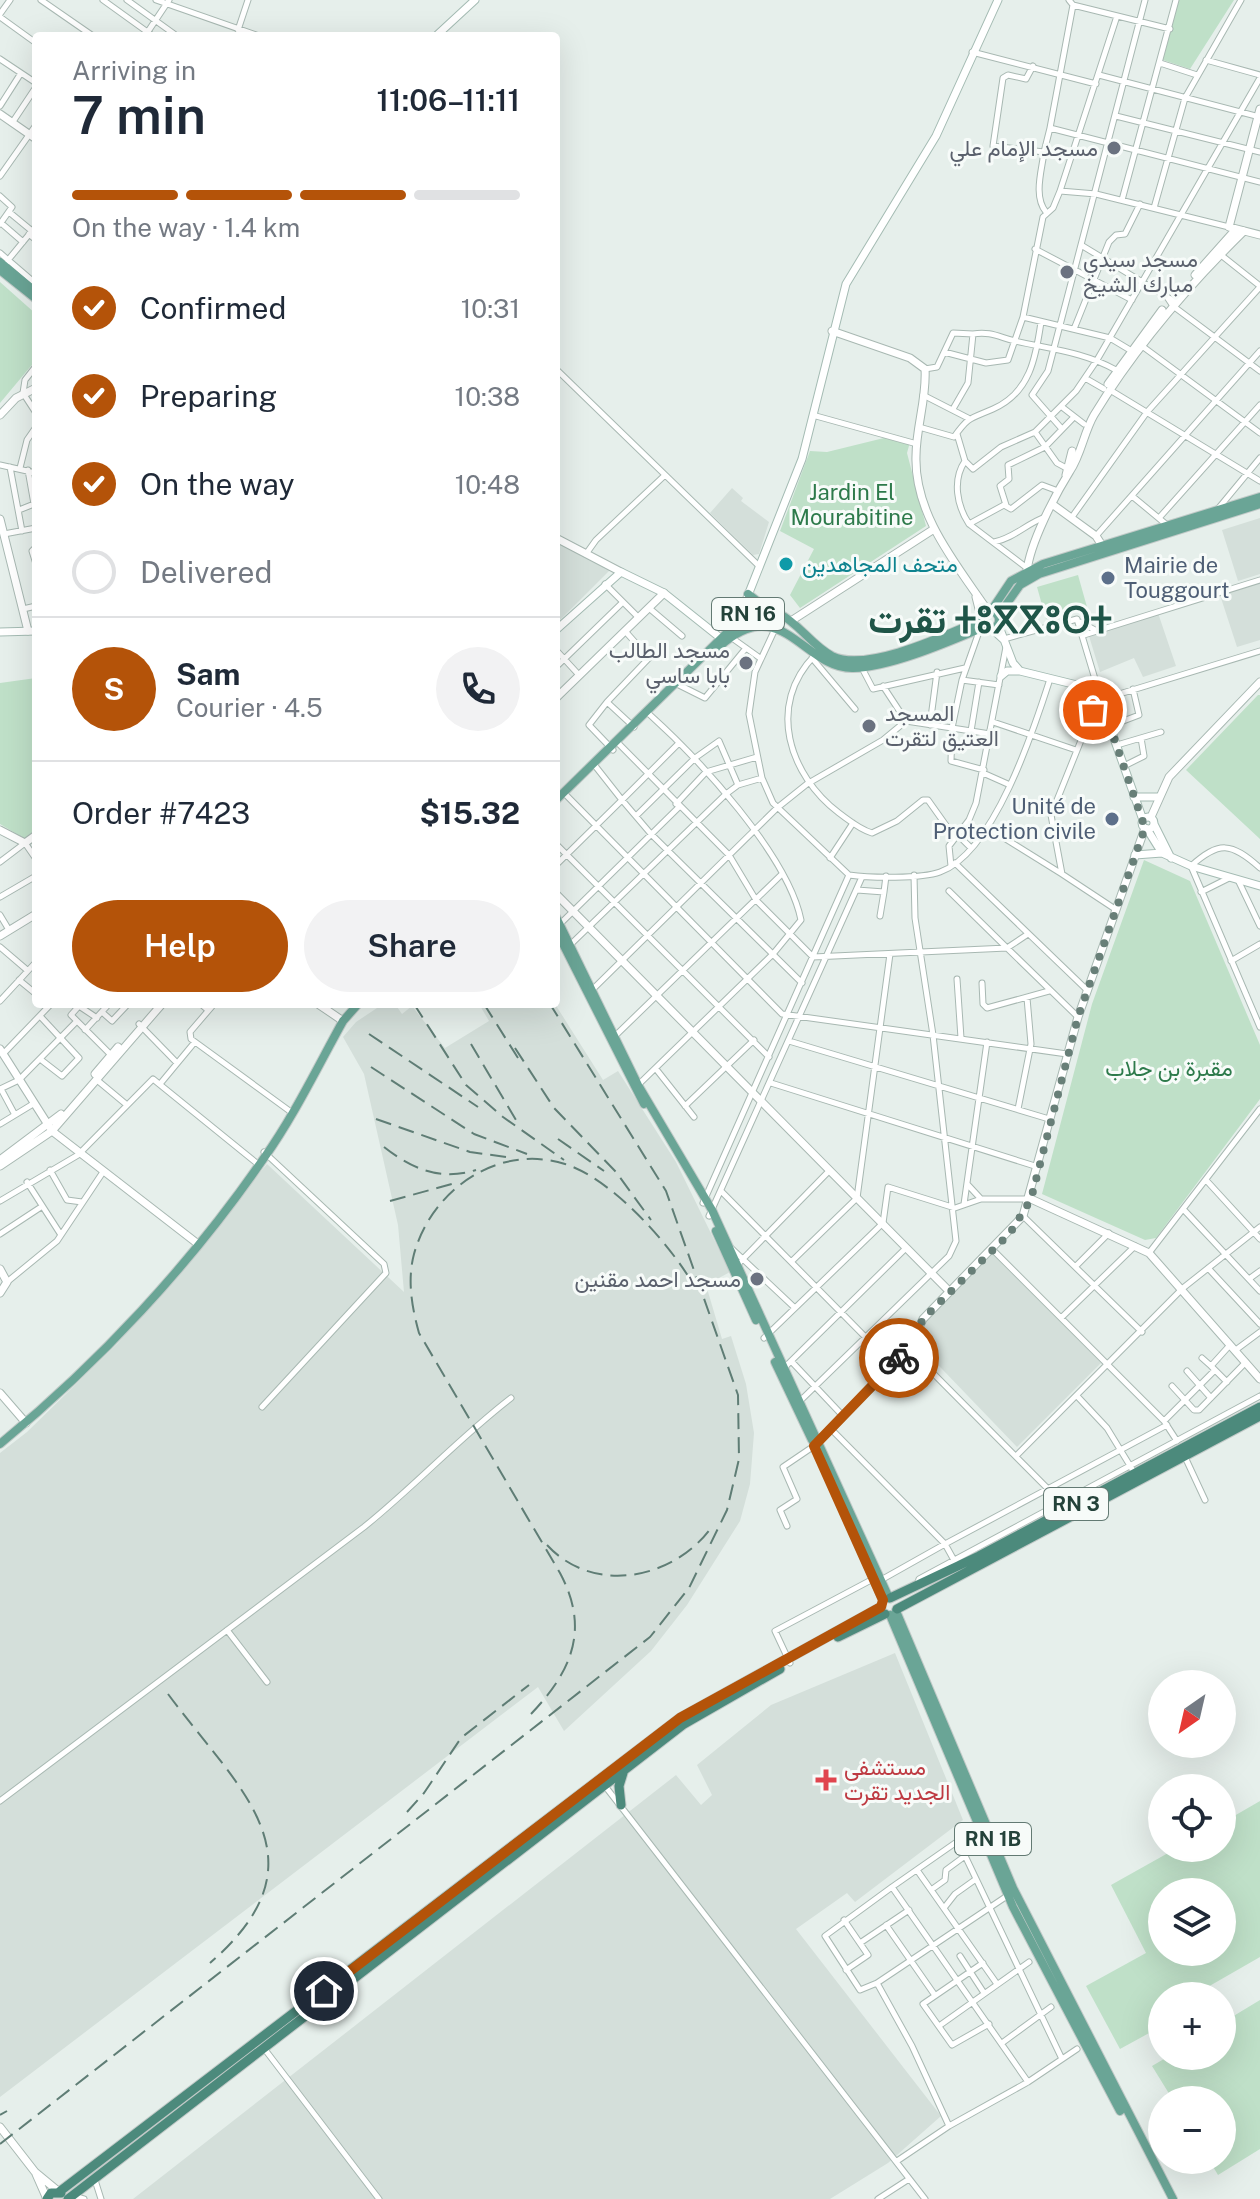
<!DOCTYPE html>
<meta charset="utf-8">
<style>
:root{--surface:#fff;--page:#f2f2f3;--text:#1f2937;--muted:#747a83;--line:#e0e1e3;--accent:#b45309}
body{margin:0;font-family:"Public Sans",Vazirmatn,"Noto Sans Tifinagh",sans-serif;background:var(--page);color:var(--text);height:100vh;display:flex;flex-direction:column;font-size:30px;white-space:nowrap}
*{box-sizing:border-box;margin:0}
p{font-size:26px;color:var(--muted)}
.icon{flex:none;width:44px;height:44px;fill:none;stroke:currentColor;stroke-width:2;stroke-linecap:round;stroke-linejoin:round}
.map{position:relative;flex:1;overflow:hidden}
.details{position:absolute;left:32px;top:32px;width:528px;height:976px;display:flex;flex-direction:column;background:var(--surface);border-radius:8px;box-shadow:0 8px 32px #0002}
.details>*{flex:none}
.needle{width:52px;rotate:214deg}
.controls{position:absolute;left:1148px;top:1670px;display:grid;gap:16px}
.controls a{display:grid;place-items:center;width:88px;height:88px;border-radius:50%;background:var(--surface);box-shadow:0 8px 32px #0002;font-size:40px}
.pin{position:absolute;display:grid;place-items:center;width:68px;height:68px;color:#fff;margin:-34px;border:4px solid #fff;border-radius:50%;box-shadow:0 2px 8px #0007}
.courier{position:absolute;display:grid;place-items:center;width:80px;height:80px;margin:-40px;border:6px solid #b45309;border-radius:50%;background:#fff;color:#222;box-shadow:0 2px 10px #0007}
.head em{font-style:normal;font-weight:600}
.head div{display:flex;flex-direction:column-reverse}
.head{display:flex;align-items:center;justify-content:space-between;height:136px;padding:0 40px}
h1{font-size:52px;font-weight:600;line-height:60px}
.bar{display:grid;grid-template-columns:repeat(4,1fr);gap:12px 8px;align-content:center;height:96px;padding:0 40px}
.bar i{height:10px;border-radius:6px;background:var(--line)}
.bar .active{background:var(--accent)}
.bar p{grid-column:span 4}
.line{display:flex;align-items:center;gap:20px;padding:0 40px;border-top:2px solid var(--line)}
.line div{flex:1}
.round{display:grid;place-items:center;flex:none;width:84px;height:84px;border-radius:42px;background:var(--page)}
ol{padding:0 40px;list-style:none}
li{display:flex;align-items:center;gap:24px;height:88px}
li p{margin-inline-start:auto}
li .icon{padding:8px;border-radius:50%;background:var(--accent);color:#fff;stroke-width:4}
li:last-child{color:var(--muted)}
li i{width:44px;height:44px;border:4px solid var(--line);border-radius:50%}
.primary-button{display:flex;gap:16px;margin-top:auto;padding:16px 40px}
.primary-button a{flex:1;height:92px;border-radius:48px;background:var(--accent);color:#fff;font-size:32px;font-weight:600;line-height:92px;text-align:center}
.primary-button a+a{background:var(--page);color:var(--text)}
.map>svg:first-child{display:block}
</style>
<div class="map">
<svg width="1260" height="2199" viewBox="0 0 1260 2199">
<rect width="100%" height="100%" fill="#e6efeb"/>
<path fill="#d4dfda" d="M732,488L743,498L741,501L769,522L759,554L753,555L710,513Z
M1260,518V574L1238,581L1222,530Z
M556,538L612,568L556,624Z
M1260,582V640L1237,647L1220,595Z
M1158,613L1176,666L1143,677L1134,658L1100,672L1089,636Z
M383,1004H395L402,1014L412,1006L445,1048L489,1021L479,1004H555L603,1080L618,1071L676,1162L730,1272L706,1285L722,1339L731,1336L746,1384L754,1433L750,1484L740,1521L687,1605L651,1651L564,1731L538,1687L0,2097V1453L27,1432L118,1343L267,1164L404,1292L398,1225L364,1074L343,1037L356,1022Z
M992,1254L1101,1363L1017,1447L918,1344L921,1326Z
M895,1653L963,1820L855,1902L847,1893L796,1929L941,2116L888,2163L830,2199H133L676,1775L701,1805L712,1795L697,1765L771,1705Z"/>
<path fill="#bfe0c8" fill-rule="evenodd" d="M1179,0H1234L1190,69L1163,60Z
M0,282L36,314V360L0,403Z
M888,437L910,442L907,453L926,526L800,608L790,595L814,549L780,531L810,451L827,452Z
M1078,575L1087,607L1046,619L1037,587Z
M36,678V829L25,839L0,824V683Z
M1258,695H1260V839L1186,770Z
M1144,860L1190,881L1260,1045V1099L1156,1238L1145,1240L1042,1194L1092,1004Z
M1260,1801V1957L1192,1996H1162V2026L1120,2049L1086,1986L1146,1953L1111,1885L1177,1848H1222V1823ZM1222,1892V1952H1162V1892Z
M1260,2000V2149L1218,2175L1209,2160H1222V2100H1173L1152,2066L1169,2056H1222V2023Z"/>
<g fill="none" stroke-linecap="round" stroke-linejoin="round">
<defs>
<path id="minor" d="M41,0L93,36
M103,0L153,36
M127,0L177,36
M156,0L259,36
M1069,0L1073,5L1170,29
M1073,5L1050,128L1260,182
M0,14L10,0
M0,17L36,43
M238,30L248,0
M145,36L169,0
M972,52L1096,84
M0,59L36,83
M1206,60L1260,75
M1160,63L1197,75
M1033,66L1026,79L1008,75L1003,78L993,146L1044,152C1042,170 1033,196 1046,212
M1099,75L1260,117
M0,106L21,73
M1116,116L1260,152
M12,123L36,87
M1044,152L1050,128
M0,176L36,125
M1060,191L1117,16
M0,196L12,207L0,224
M1122,200L1176,0
M1154,208L1185,98L1241,0
M9,212L32,231
M1,223L23,242
M29,234L36,240
M1081,245L1177,303
M1035,249L1132,300
M0,253L36,284
M1221,255L1260,286
M4,265L36,226
M1167,297L1173,306L1260,371
M1074,329L1109,242L1116,235L1125,234L1140,204
M1142,346L1260,433
M1130,350L1110,338L1023,317L1043,217L1053,208L1060,191L1096,194L1229,227
M944,352L986,363L1008,360L1023,317
M36,366L25,380L23,393L36,413
M556,369L759,566
M925,369L937,367L953,333L973,334
M1085,378L1104,389
M1110,390L1260,481
M923,395L968,418
M1062,407L1084,424
M953,409L968,383L973,334C990,331 999,337 1015,341C1050,349 1084,352 1116,370
M816,416L917,444
M919,427L954,437C969,416 970,419 993,409C1030,393 1036,357 1041,322
M1062,429L1032,395L1048,371L1145,0
M957,434L965,461L973,469L1001,447L1035,432
M965,461C952,480 957,506 969,524L1027,568
M0,465L36,473
M10,467L22,531
M20,468L27,440L36,427
M1070,470L1057,463L1035,432L1076,391L1097,360L1260,78
M1132,496L1167,525
M1006,505L1000,486L1009,479L1008,465L1045,447L1074,417
M19,510L34,504L28,470
M1217,510L1260,458
M1072,517L1147,412L1260,287
M1159,518L1260,405
M969,524L1004,505L1011,509L1042,485L1058,491
M4,534L36,528
M1096,536L1260,351
M994,542C1014,538 1026,524 1045,517
M36,547L32,551L36,564
M586,554L596,540L664,476
M605,584L638,617
M649,608L682,636
M23,609L36,606
M1080,622L1097,631
M775,629L755,672L749,714L762,778L773,803L849,875C870,878 921,879 940,872C994,853 1034,729 1050,679
M625,631L649,658L607,702L634,727
M1084,635L1260,580
M732,638L760,658
M1004,639L1077,619L1101,699
M556,650L579,675
M815,655C766,705 789,775 839,813C850,821 859,829 872,833L897,821L923,800H928L955,838
M812,658L855,709
M556,667L623,602
M862,668L873,689L965,668
M962,680L999,685
M679,685L705,698L746,648
M883,686L906,721
M1103,699L1260,651
M607,702L589,725L613,750
M1103,706L1092,713L1051,815L1062,874L1115,909
M993,722L1076,750
M930,725L937,672
M1110,726L1139,715L1133,689
M971,731L979,682
M619,744L729,855L756,900L813,957L1007,948L1078,1017
M1117,745L1161,732
M1124,766L1144,756L1141,738
M596,767L622,800L679,743
M984,770L951,761L952,728L990,734
M983,773L1010,785
M567,796L782,1014L1067,1054
M676,804L706,772L757,757
M636,816L695,758L719,741L738,785
M988,828L1062,874
M958,835L971,848
M556,844L769,1057
M830,858L853,823
M0,862L25,843L36,859
M955,863L1087,990
M556,865L622,800L651,834L802,983
M951,866L949,846L969,820L976,803L1006,647
M1260,868C1231,842 1219,841 1191,866L1260,1027
M1238,880L1260,926
M857,890L884,892L886,876
M949,891L1007,948L1028,934
M1201,892L1229,878
M0,897L36,876
M0,915L9,930
M880,916L884,892
M560,924L679,807
M570,945L726,794L738,785L762,778
M0,947L27,970
M1231,961L1260,944
M957,979L961,1038
M19,980L36,994
M982,983L983,1004L987,1008L1049,991
M592,990L777,808L807,784L883,740L906,721L952,728L962,680L980,629
M0,1001L36,962
M201,1004L208,1010
M214,1004L190,1032L191,1039L291,1112
M102,1012L112,1021L128,1004
M97,1018L79,1006L71,1015L111,1055
M139,1024L177,1063
M85,1030L109,1004
M615,1036L781,875
M789,1041L1049,1119
M3,1054L51,1004
M40,1059L62,1076L79,1058L40,1016
M656,1069L694,1117
M97,1080L127,1105
M771,1083L1038,1167
M160,1084L194,1043
M638,1085L773,954L801,920C788,855 698,758 649,714
M0,1089L19,1080L76,1022
M1,1089L15,1115
M685,1106L754,1040
M1018,1109L1031,1044L1027,998
M0,1124L33,1104
M50,1170L67,1200L82,1202
M1206,1180L1260,1239
M27,1182L61,1235
M968,1185L981,1199
M721,1191L893,1365
M0,1201L78,1155L153,1079L259,1165
M703,1203L849,875
M964,1204L987,1042
M1184,1210L1260,1291
M709,1216L862,877
M1023,1216L1142,1332
M0,1234L41,1207
M730,1247L795,1308
M992,1249L1164,1421L1177,1441
M1149,1253L1260,1109
M792,1261L857,1198L890,954
M738,1264L829,1171
M1076,1266L1109,1233
M1208,1268L1260,1324
M1249,1279L1260,1271
M7,1282L57,1241L103,1172
M1061,1318L1135,1246
M764,1338L883,1223L888,1187L955,1208L981,1199H1030
M909,1349L1064,1505
M1237,1349L1260,1332
M1202,1358L1211,1366
M792,1362L843,1416
M784,1368L906,1248
M1187,1371L1211,1398
M1227,1382L1211,1366L1230,1345
M1172,1386L1194,1410H1199L1246,1362
M1077,1396L1107,1428L1132,1469
M800,1401L949,1256L956,1241L933,1035L915,918L914,875
M262,1407L386,1273L384,1264L264,1152
M1164,1421L1215,1370
M831,1429L945,1544L1167,1425
M1017,1455L1183,1288L1260,1227
M1185,1457L1205,1500
M787,1526L780,1510L797,1499L783,1467L814,1446
M881,1580L945,1544L955,1562
M917,1586L919,1579L1260,1396
M227,1630L267,1682
M790,1663L775,1631L873,1579
M605,1786L925,2199
M0,1801L364,1527C415,1486 459,1438 511,1398
M980,1831L958,1841L892,1887L1028,2082L1077,2049
M958,1841L1062,2059
M917,1870L997,1984
M931,1890L945,1880L946,1870L965,1856
M944,1908L955,1894L976,1879
M844,1920L868,1955L846,1970
M886,1925L934,1994
M860,1943L909,1910
M960,1956L984,1993
M983,1963L923,2004L952,2045L989,2024
M877,1983L860,1990L825,1936L892,1887
M939,2026L1029,1962
M1002,2043L1051,2007
M263,2047L379,2199
M949,2126L912,2046L877,1983L1007,1896
M897,2161L949,2126L1028,2082
M94,2177L101,2199
M73,2196L84,2199
M878,2199L909,2179"/>
<path id="tertiary" d="M1260,109L1229,227L1260,235
M0,114L36,139
M1195,275L1236,229
M832,331L910,358L925,369C927,398 916,427 916,456C914,515 957,565 988,611
M1108,384L1162,310
M0,415L16,398L36,388
M1066,475L1072,451
M1052,504L1096,536L1105,550
M0,519L28,631
M556,538L621,572
M1027,571C1030,543 1055,495 1070,471C1081,455 1084,432 1094,415C1136,346 1187,287 1244,231
M976,597L981,617
M791,621L934,529
M556,698L664,593
M1151,817L1169,777L1260,682
M0,830L25,843L36,835
M556,894L949,1291
M0,936L36,914
M318,1004L343,1021
M0,1049L52,1131L198,1244
M95,1074L118,1047
M0,1160L61,1114
M0,1166L52,1131L162,1004
M1031,1199L1149,1253L1260,1379
M0,1269L7,1282L0,1293
M0,1393L26,1423
M814,1446L909,1349L923,1319L1023,1216L1078,1017L1145,828
M0,2127L35,2172L58,2191
M36,2174L47,2199"/>
<path id="secondary" d="M436,36L475,0
M739,618L802,459L846,284L936,136L998,0
M998,624L1013,663L1020,671L1081,686L1100,699L1143,820
M992,629L1004,640
M556,630L621,572L664,593L723,640
M0,632L36,631
M1001,676L1007,671H1018
M1134,797H1158
M1142 823a6 6 0 1 1 12 0a6 6 0 1 1-12 0Z
M1154,824L1171,858
M1147,829L1162,853
M1135,855L1162,853L1191,866L1260,886"/>
<path id="primary" d="M0,262L36,292
M0,270L36,299
M748,594L770,611
M981 620a9 9 0 1 1 18 0a9 9 0 1 1-18 0Z
M991,611L1011,581L1043,564L1260,497
M998,616L1020,585L1039,574L1260,504
M719,647C782,590 803,669 853,668C891,667 948,642 984,627
M556,800L745,615L778,613C799,623 811,645 832,656C867,673 946,635 981,620
M556,917L638,1085L712,1210L889,1598
M556,930L644,1104
M716,1231L756,1320
M775,1362L812,1440
M0,1444C99,1363 191,1264 264,1158C294,1116 318,1066 343,1021L358,1004
M860,1547L883,1600
M896,1611L1013,1888L1173,2199
M890,1615L1013,1907L1120,2111"/>
<path id="trunk" d="M890,1598L979,1556L1260,1407
M897,1609L1260,1416
M838,1637L885,1614
M621,1805L619,1786L623,1773
M59,2192L680,1718L881,1607
M47,2199L51,2193H61
M68,2199L684,1724L780,1669"/>
</defs>
<use href="#minor" stroke="#a8b8b2" stroke-width="7"/>
<use href="#tertiary" stroke="#a8b8b2" stroke-width="9"/>
<use href="#secondary" stroke="#a4bbb3" stroke-width="9"/>
<use href="#primary" stroke="#c2cac8" stroke-width="10"/>
<use href="#trunk" stroke="#c2cac8" stroke-width="11"/>
<use href="#minor" stroke="#fff" stroke-width="5"/>
<use href="#tertiary" stroke="#fff" stroke-width="7"/>
<use href="#secondary" stroke="#fff" stroke-width="7"/>
<use href="#primary" stroke="#6aa596" stroke-width="8"/>
<use href="#trunk" stroke="#4c8a7c" stroke-width="9"/>
<path stroke="#5f7d75" stroke-width="2" stroke-dasharray="16 8" stroke-linecap="butt" d="M414,1004L466,1085L503,1117L564,1160
M484,1004L518,1058
M369,1034L478,1107
M471,1044L516,1120
M515,1048L554,1108L616,1172L651,1220
M371,1067L474,1134L527,1154
M376,1119L470,1152L506,1157
M558,1139L604,1171
M384,1147C412,1169 440,1181 476,1170
M390,1201L459,1182
M547,1545C595,1597 677,1578 713,1525
M168,1694C239,1790 330,1859 210,1963
M531,1714C572,1671 590,1629 560,1573L419,1333C412,1308 407,1280 414,1254C432,1189 499,1143 565,1164C612,1179 669,1243 693,1284
M407,1812L424,1793L461,1738L529,1685
M0,2115L7,2111
M0,2144L650,1637L689,1588L727,1510L739,1459L738,1395L666,1191L550,1004"/>
</g>
<g fill="none" stroke-linecap="round" stroke-linejoin="round">
<path stroke="#687f78" stroke-width="8" stroke-dasharray="0 14.4" d="M899,1358L909,1349L923,1319L1010,1233L1031,1199L1078,1017L1145,828L1103,706L1093,710"/>
<path stroke="#b45309" stroke-width="10" d="M324,1991L680,1718L881,1607L883,1600L814,1446L899,1358"/>
</g>
<g fill="#6b7280" stroke="#f7fbf9" stroke-width="3">
<circle cx="1114" cy="148" r="8"/>
<circle cx="1067" cy="272" r="8"/>
<circle cx="746" cy="663" r="8"/>
<circle cx="869" cy="726" r="8"/>
<circle cx="757" cy="1279" r="8"/>
</g>
<circle fill="#0f9aa8" stroke="#f7fbf9" stroke-width="3" cx="786" cy="564" r="8"/>
<g fill="#5c6f8a" stroke="#f7fbf9" stroke-width="3">
<circle cx="1108" cy="578" r="8"/>
<circle cx="1112" cy="819" r="8"/>
</g>
<path fill="#e0444e" stroke="#f7fbf9" stroke-width="3" d="M822 1768h8v8h8v8h-8v8h-8v-8h-8v-8h8z"/>
<g text-anchor="middle" dominant-baseline="central" stroke-width="6" stroke-linejoin="round" paint-order="stroke">
<g fill="#f7fbf9" stroke="#637a73" stroke-width="2">
<rect x="712" y="598" width="72" height="32" rx="6"/>
<rect x="1044" y="1488" width="64" height="32" rx="6"/>
<rect x="955" y="1823" width="76" height="32" rx="6"/>
</g>
<g font-size="20" font-weight="bold" fill="#24423a">
<text x="748" y="614">RN 16</text>
<text x="1076" y="1504">RN 3</text>
<text x="993" y="1839">RN 1B</text>
</g>
<g font-size="22" fill="#5b616d" stroke="#f7fbf9" text-anchor="end">
<text x="1098" y="148">مسجد الإمام علي</text>
<text x="1083" y="259" text-anchor="start">مسجد سيدي<tspan x="1083" dy="25">مبارك الشيخ</tspan></text>
<text x="730" y="650">مسجد الطالب<tspan x="730" dy="25">بابا ساسي</tspan></text>
<text x="885" y="713" text-anchor="start">المسجد<tspan x="885" dy="25">العتيق لتقرت</tspan></text>
<text x="741" y="1279">مسجد احمد مقنين</text>
</g>
<g font-size="22" fill="#2d7a4b" stroke="#f7fbf9">
<text x="852" y="492">Jardin El<tspan x="852" dy="25">Mourabitine</tspan></text>
<text x="1169" y="1068">مقبرة بن جلاب</text>
</g>
<g font-size="22" fill="#0d838f" stroke="#f7fbf9" text-anchor="start">
<text x="802" y="564">متحف المجاهدين</text>
</g>
<g font-size="22" fill="#4e5e75" stroke="#f7fbf9" text-anchor="start">
<text x="1124" y="565">Mairie de<tspan x="1124" dy="25">Touggourt</tspan></text>
<text x="1096" y="806" text-anchor="end">Unité de<tspan x="1096" dy="25">Protection civile</tspan></text>
</g>
<g font-size="22" fill="#be3a42" stroke="#f7fbf9" text-anchor="start">
<text x="844" y="1767">مستشفى<tspan x="844" dy="25">الجديد تقرت</tspan></text>
</g>
<g font-size="38" font-weight="bold" fill="#1f5548" stroke="#f7fbf9">
<text x="990" y="619">تقرت ⵜⵓⴳⴳⵓⵔⵜ</text>
</g>
</g>
</svg>
<div class="controls">
<a><svg class="needle" viewBox="-14 -14 28 28"><path d="M0-13l5 13h-10z" fill="#e53935"/><path d="M0 13l5-13h-10z" fill="#747a83"/></svg></a>
<a><svg class="icon" aria-label="locate" viewBox="0 0 24 24"><circle cx="12" cy="12" r="6"/><path d="M12 2v4M12 18v4M2 12h4M18 12h4"/></svg></a>
<a><svg class="icon" aria-label="layers" viewBox="0 0 24 24"><path d="M12 4l9 5-9 5-9-5zM3 14l9 5 9-5"/></svg></a>
<a>+</a>
<a>−</a>
</div>
<div class="pin" style="left:1093px;top:710px;background:#ea580c"><svg class="icon" aria-label="bag" viewBox="0 0 24 24"><path d="M5 8h14l-1 12H6zM9 8a3 3 0 0 1 6 0"/></svg></div>
<div class="pin" style="left:324px;top:1991px;background:#1f2937"><svg class="icon" aria-label="home" viewBox="0 0 24 24"><path d="M3 11l9-7 9 7M6 9v11h12V9"/></svg></div>
<div class="courier" style="left:899px;top:1358px"><svg class="icon" aria-label="bike" viewBox="0 0 24 24"><circle cx="6" cy="16" r="4"/><circle cx="18" cy="16" r="4"/><path d="M6 16l4-8h5l3 8M10 8l3 8H6M13 5h3"/></svg></div>
<section class="details">
<div class="head"><div><h1>7 min</h1><p>Arriving in</p></div><em>11:06–11:11</em></div>
<div class="bar"><i class="active"></i><i class="active"></i><i class="active"></i><i></i><p>On the way · 1.4 km</p></div>
<ol>
<li><svg class="icon" aria-label="check" viewBox="0 0 24 24"><path d="M5 12l5 5 9-10"/></svg>Confirmed<p>10:31</p></li>
<li><svg class="icon" aria-label="check" viewBox="0 0 24 24"><path d="M5 12l5 5 9-10"/></svg>Preparing<p>10:38</p></li>
<li><svg class="icon" aria-label="check" viewBox="0 0 24 24"><path d="M5 12l5 5 9-10"/></svg>On the way<p>10:48</p></li>
<li><i></i>Delivered</li>
</ol>
<div class="line" style="height:144px"><b class="round" style="background:var(--accent);color:#fff">S</b><div><b>Sam</b><p>Courier · 4.5</p></div><a class="round"><svg class="icon" aria-label="phone" viewBox="0 0 24 24"><path d="M5 4h4l2 5-3 2q2 4 5 5l2-3 5 2v4C11 20 4 13 5 4z"/></svg></a></div>
<div class="line" style="height:104px"><div>Order #7423</div><b>$15.32</b></div>
<div class="primary-button"><a>Help</a><a>Share</a></div>
</section>
</div>
